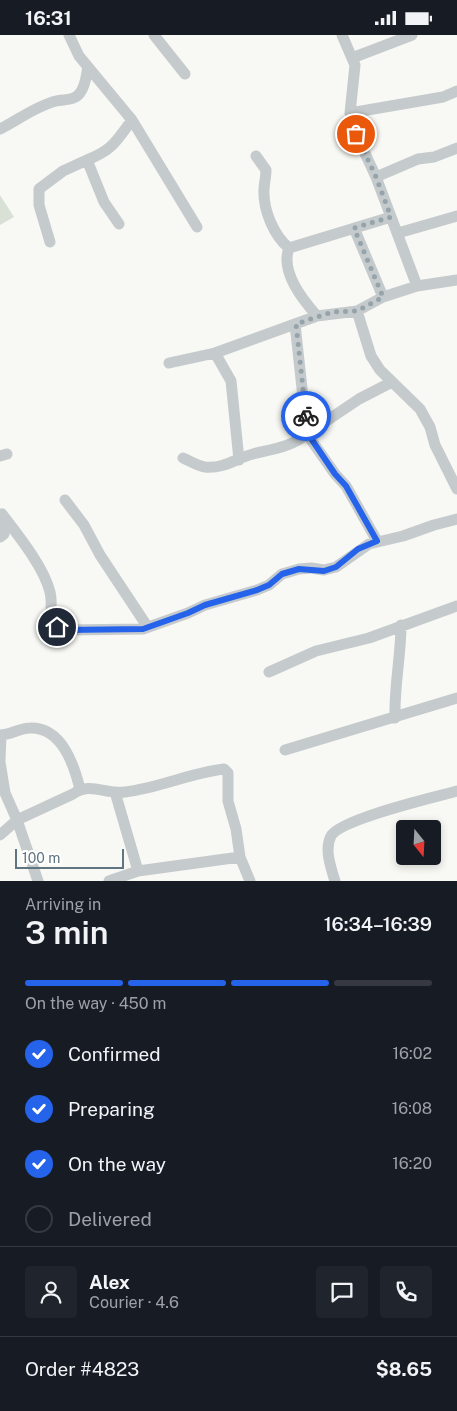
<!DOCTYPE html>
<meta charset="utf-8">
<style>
:root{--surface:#171b24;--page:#20242c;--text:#f1f3f6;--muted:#9ea1a6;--line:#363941;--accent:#2563eb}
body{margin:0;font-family:"Public Sans",sans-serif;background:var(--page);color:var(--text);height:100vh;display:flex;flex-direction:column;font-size:19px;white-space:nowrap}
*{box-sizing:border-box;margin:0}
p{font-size:16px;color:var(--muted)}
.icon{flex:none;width:28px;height:28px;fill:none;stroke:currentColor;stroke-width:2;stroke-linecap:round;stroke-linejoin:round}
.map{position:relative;height:846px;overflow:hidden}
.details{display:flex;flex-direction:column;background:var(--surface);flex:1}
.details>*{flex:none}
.needle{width:32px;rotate:162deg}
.buttons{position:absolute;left:396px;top:785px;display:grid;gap:10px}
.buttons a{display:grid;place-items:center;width:45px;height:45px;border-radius:5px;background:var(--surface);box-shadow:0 2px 8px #0003;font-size:25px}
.scale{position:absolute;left:15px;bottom:12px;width:109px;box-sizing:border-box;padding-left:5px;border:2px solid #607582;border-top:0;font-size:14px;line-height:18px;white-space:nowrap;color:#607582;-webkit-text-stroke:4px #fff;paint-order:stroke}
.pin{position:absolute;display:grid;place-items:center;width:42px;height:42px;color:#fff;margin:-21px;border:2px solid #fff;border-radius:50%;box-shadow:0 1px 5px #0007}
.courier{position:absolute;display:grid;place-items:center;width:50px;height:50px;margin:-25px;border:4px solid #2563eb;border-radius:50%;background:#fff;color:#222;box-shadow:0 1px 6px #0007}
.summary em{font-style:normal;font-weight:600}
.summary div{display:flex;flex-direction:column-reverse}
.summary{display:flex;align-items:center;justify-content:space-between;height:85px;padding:0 25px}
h1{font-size:32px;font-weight:600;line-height:38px}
.bar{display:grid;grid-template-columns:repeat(4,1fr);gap:8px 5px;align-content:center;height:60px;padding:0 25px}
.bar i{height:6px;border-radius:4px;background:var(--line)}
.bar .selected{background:var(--accent)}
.bar p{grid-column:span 4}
.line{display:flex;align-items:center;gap:12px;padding:0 25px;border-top:1px solid var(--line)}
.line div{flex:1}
.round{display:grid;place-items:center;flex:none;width:52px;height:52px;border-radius:5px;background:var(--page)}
ol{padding:0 25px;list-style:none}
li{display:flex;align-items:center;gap:15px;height:55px}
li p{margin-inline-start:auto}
li .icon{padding:5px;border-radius:50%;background:var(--accent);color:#fff;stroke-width:4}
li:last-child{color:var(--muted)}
li i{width:28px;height:28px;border:2px solid var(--line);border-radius:50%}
.status{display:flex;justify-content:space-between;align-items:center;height:35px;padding:0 25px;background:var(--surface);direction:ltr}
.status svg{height:14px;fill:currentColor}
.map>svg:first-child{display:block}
</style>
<div class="status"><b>16:31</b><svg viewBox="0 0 49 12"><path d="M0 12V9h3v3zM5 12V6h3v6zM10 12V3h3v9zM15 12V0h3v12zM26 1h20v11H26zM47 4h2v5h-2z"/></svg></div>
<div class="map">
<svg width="457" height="846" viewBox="0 0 457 846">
<rect width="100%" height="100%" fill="#f8f8f4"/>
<path fill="#d9e0d5" d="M0,160L14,182L0,190Z"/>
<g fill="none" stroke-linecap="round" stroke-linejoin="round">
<path stroke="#c5cacd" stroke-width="11" d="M69,0L79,21L132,85C116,106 113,115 87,125L104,167L119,189
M154,0L185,39
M342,0L355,30L350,78L356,99L376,142L417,251
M352,23L412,0
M350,78L443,62L457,56
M132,85L197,192
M0,94C18,85 36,71 56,66C65,64 74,66 80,58C86,50 86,41 88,32
M256,121L266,135C266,142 264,149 264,155C263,175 274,201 289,213
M376,142L418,124L434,122L457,113
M354,193L383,262
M398,198L457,181
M50,207L39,170V154L63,136L87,125
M357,276L371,321L380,335L420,374L430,392L435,410L457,454
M317,281C303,265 280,237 289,213L391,182
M295,289L307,399
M215,318L231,346L239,425
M169,328L215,318L317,281L357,276L383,262L417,251L457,245
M307,399L359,364L392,347
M0,421L7,419
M183,423C190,426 198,431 205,432C224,434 237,423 253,419C273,414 291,412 307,399L335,439L346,451L377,506
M65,465L84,490L100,520L147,591
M0,480L2,479C18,500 44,532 50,557C52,565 51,577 50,585L57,592L66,595L143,594L188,578L205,570L257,555L269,550L282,539L299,534L311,533L324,535L336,532L369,509L403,501L434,490L457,484
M0,490L4,499L0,502
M269,637L316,616L369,603L457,571
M395,683C394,651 401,621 401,590
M0,700C10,700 20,693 30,693C62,692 74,730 80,754
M285,715L457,663
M0,725L1,701
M0,727L5,758L17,785L38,846
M115,757L138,836L240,822L250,846
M0,800L17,785L73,759C90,746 106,760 125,757C159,753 190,738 224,734L228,738V766L236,794L240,822
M109,846L138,836
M335,846C331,833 324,814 331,801C340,784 435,762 457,756"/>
</g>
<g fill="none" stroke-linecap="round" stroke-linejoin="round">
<path stroke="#95a3aa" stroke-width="5" stroke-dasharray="0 9" d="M306,381L296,289L332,277L357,276L383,262L354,193L391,182L376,142L356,99"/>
<path stroke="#2563eb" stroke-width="6" d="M57,592L66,595L143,594L188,578L205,570L257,555L269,550L282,539L299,534L324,536L336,532L358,514L377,506L346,451L335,439L308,399L306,381"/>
</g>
</svg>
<div class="buttons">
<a><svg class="needle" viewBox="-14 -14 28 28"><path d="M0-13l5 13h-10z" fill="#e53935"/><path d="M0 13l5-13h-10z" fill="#9ea1a6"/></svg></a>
</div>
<div class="scale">100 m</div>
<div class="pin" style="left:356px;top:99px;background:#ea580c"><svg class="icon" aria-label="bag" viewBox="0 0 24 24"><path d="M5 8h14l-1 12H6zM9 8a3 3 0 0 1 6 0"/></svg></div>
<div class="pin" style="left:57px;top:592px;background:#1f2937"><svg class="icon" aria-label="home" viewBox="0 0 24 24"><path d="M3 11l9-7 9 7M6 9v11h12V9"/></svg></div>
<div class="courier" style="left:306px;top:381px"><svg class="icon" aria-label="bike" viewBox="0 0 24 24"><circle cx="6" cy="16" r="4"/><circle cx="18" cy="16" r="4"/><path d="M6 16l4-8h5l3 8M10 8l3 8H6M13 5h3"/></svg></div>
</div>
<section class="details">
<div class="summary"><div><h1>3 min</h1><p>Arriving in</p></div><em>16:34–16:39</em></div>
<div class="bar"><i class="selected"></i><i class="selected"></i><i class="selected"></i><i></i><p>On the way · 450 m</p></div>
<ol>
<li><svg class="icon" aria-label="check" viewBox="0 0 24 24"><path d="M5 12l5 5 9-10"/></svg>Confirmed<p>16:02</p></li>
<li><svg class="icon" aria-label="check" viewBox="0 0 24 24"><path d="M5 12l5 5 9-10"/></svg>Preparing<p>16:08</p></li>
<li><svg class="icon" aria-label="check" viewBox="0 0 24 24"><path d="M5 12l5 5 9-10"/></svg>On the way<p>16:20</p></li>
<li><i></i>Delivered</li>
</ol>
<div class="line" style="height:90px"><a class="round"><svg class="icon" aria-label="person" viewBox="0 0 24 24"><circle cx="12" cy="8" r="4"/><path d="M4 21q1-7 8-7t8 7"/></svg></a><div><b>Alex</b><p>Courier · 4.6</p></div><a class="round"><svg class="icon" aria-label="chat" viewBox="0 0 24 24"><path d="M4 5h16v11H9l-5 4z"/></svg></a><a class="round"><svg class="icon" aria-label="phone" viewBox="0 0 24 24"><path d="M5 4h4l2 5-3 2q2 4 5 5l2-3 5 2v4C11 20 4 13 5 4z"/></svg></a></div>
<div class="line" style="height:65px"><div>Order #4823</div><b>$8.65</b></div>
</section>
